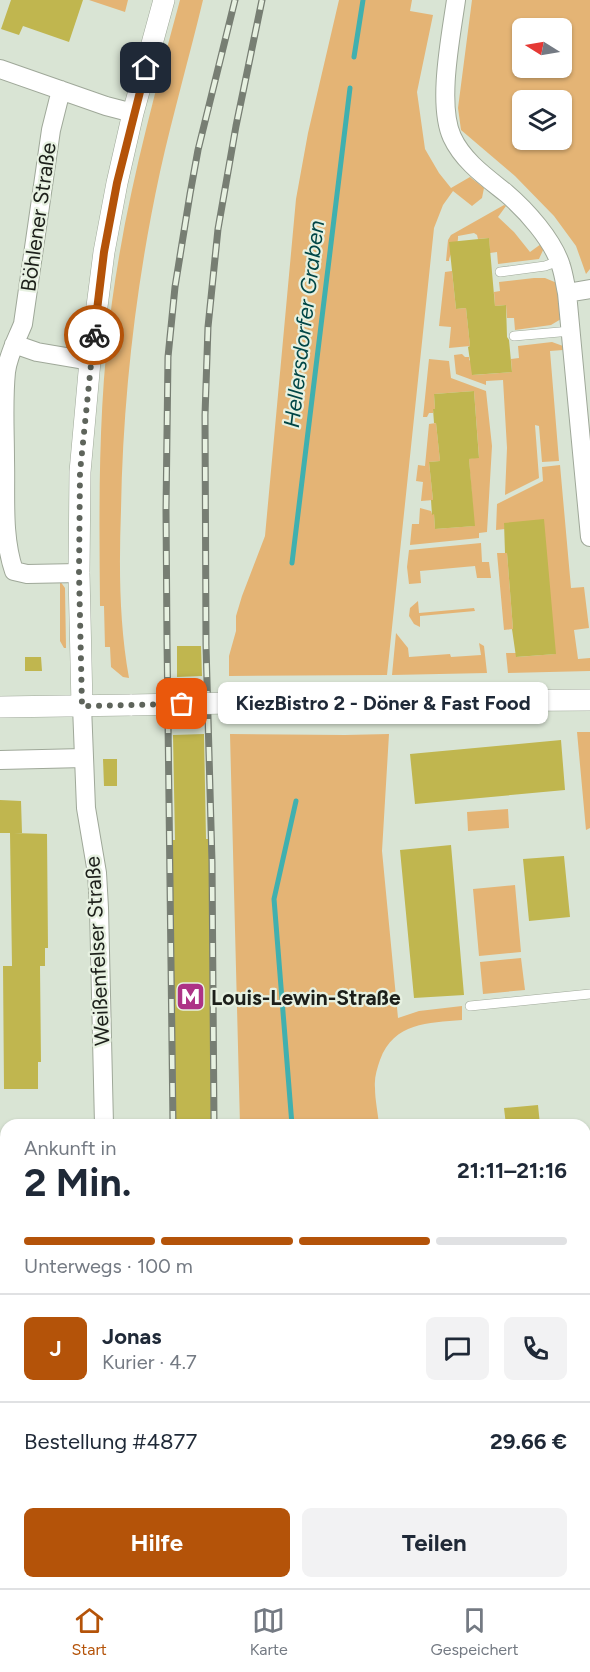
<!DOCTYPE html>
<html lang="de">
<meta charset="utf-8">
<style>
:root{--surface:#fff;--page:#f2f2f3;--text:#1f2937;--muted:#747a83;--line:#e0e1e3;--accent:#b45309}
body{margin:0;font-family:Figtree,sans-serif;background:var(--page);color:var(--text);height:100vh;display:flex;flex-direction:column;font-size:22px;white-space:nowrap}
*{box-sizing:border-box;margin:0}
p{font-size:20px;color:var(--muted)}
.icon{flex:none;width:33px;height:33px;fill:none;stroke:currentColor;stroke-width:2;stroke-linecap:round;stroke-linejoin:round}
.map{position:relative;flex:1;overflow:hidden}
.side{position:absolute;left:0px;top:1119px;width:591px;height:470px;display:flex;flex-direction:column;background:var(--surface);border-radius:18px 18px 0 0;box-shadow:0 2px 4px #0004}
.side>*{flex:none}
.needle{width:39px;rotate:281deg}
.fabs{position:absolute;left:512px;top:18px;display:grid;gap:12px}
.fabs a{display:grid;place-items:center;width:60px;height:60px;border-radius:9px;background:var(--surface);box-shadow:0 2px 4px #0004;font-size:30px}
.pin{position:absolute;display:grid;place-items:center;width:51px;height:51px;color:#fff;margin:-26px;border-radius:12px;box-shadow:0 3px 9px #0006}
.courier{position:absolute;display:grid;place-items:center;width:60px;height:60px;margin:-30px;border:4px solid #b45309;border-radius:50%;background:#fff;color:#222;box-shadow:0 2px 8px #0007}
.bubble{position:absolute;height:42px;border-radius:9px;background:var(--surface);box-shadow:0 2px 4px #0004;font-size:20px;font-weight:700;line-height:42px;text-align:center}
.head em{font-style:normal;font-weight:700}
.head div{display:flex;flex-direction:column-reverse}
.head{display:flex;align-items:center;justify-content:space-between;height:102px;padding:0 24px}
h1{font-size:39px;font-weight:700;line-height:45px}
.bar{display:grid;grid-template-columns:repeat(4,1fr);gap:9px 6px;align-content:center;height:72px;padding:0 24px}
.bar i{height:8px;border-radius:4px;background:var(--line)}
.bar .current{background:var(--accent)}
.bar p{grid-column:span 4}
.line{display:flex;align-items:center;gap:15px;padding:0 24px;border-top:2px solid var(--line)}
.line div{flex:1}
.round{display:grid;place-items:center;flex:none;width:63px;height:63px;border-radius:9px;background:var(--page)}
.button{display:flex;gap:12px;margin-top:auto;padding:12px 24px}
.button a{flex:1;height:69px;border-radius:9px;background:var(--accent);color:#fff;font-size:24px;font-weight:700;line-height:69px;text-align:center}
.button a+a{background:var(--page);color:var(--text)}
.tabs{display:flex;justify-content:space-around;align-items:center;height:84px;border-top:2px solid var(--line);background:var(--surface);font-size:16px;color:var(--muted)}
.tabs a{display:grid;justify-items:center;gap:3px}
.tabs .current{color:var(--accent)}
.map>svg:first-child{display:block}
</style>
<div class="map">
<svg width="590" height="1588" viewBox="0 0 590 1588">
<rect width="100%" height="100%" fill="#d9e4d4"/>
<path fill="#e4b475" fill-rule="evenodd" d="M89,0H128L125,12Z
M180,0H203C189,58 173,114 160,172C136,283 123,396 121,510C119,566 119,622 129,678L123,677L111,667L110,647H105L104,606H100C99,504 98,403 112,302C126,199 153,100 180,0Z
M339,0H412L410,11L433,15L417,92L425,149L439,173L451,188L470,177L484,188L482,198L472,206L453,191L443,205L434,228L387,675L229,676V656L236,631V616L242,596L265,536L296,199L308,133Z
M472,0H590V269L586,274L576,246L554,216L515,176L461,130L458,108ZM522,28H561V68H522ZM522,100H561V140H522Z
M504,205L506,206L498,217L514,232L530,252L541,244L544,248L539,259L498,264L497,252L490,253L489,238L478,239L477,235L474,233L458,236C459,246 449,253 449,261H446L448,240L451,235Z
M452,271L456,309L466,308L470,346L449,348L451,327L439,326L445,272Z
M534,278H545L557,283L561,319L551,325L515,330L514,318H507L506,305L495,306L494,292L500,291L499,282Z
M552,342L563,346V350L550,351L559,461L542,462L539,426L535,425L539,478L505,495L507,448L503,380L486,381V385L456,374L454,355L462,354L465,357H469V360L471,361L473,375L512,372L511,359L519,358L518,346Z
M429,359L449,361L451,378L486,391L492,446L487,532L479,533V538L410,545L412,524H419L420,508L431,511L432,514H434L435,529L474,526L469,459L479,457L474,391L434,394L435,409H433V413H429L427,417H423Z
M436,423L440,461L429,462L433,500L421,501L423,482L416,481L418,465L425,466L429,424Z
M560,465L571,588L584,587L589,628L574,630L578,659L590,658V671L508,673L506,653H516L517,657L555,654L504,523L505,529L496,530L497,504L543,481L542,467Z
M481,543L482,562H489L491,578H477L475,566L420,571L421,583L409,584L407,567L409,550Z
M497,553H507L513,629L504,630Z
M60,581L65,588L66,648H64L60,641Z
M418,601L419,613L474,608L475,611L420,616V627L414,624L409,616L410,608Z
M396,633L408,648L409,657L450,654L451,657L481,655L479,643L484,646L487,673L392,675Z
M577,732H590V828L586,830Z
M230,734L345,735L389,734L382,851L398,1018L419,1011L462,1006V1020C428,1023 394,1022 380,1060C377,1069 374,1078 375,1088C375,1100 378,1113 379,1125H240Z
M508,809L509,828L468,831L467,812Z
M515,885L521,952L479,956L473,889Z
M521,958L525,990L483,994L480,962Z
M590,1330V1588H252V1583L585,1582V1331Z"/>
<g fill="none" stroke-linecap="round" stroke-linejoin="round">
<path stroke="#40b0af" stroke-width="5" d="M354,57L363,0
M292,563L350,88
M292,1125L274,899L296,801
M367,1582L368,1588"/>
</g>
<path fill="#c0b64f" d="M11,0H83L69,42L23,26L19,35L1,29Z
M489,238L495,306L506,305L507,337L509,340L512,372L472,375L468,347L470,346L466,308L456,309L449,242Z
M474,391L479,458L469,459L475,526L435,529L434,514L432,515L431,500H433L429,462L440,461L436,423H434L433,409H435L434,394Z
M544,519L556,654L516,657L512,629H513L507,553H505L504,523Z
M177,646H201L202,676L177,677Z
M25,657H41L42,671H25Z
M204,734L206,839H211L216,1125H176L171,840H175L173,735Z
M561,740L565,790L415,804L410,754Z
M103,759H117V786H104Z
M0,800L21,801L22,833H14L47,834L48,948H45V966H40L41,1062H38V1089H4L3,966H12L10,833H0Z
M451,845L464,995L414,998L400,850Z
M564,856L570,917L529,921L523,859Z
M538,1105L540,1125H506L504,1108Z"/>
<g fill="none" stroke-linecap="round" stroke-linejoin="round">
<defs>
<path id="service" d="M500,272L545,266L559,261
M514,336L571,331
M470,1006L590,994"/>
<path id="minor" d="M456,0C451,36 437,104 452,137C463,161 486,177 506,193C526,210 553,240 561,266C564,275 565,284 567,293L590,537
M0,69L106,106L133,113
M61,90L51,130L23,324C17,339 8,355 6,372C3,401 5,431 5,460C6,496 2,536 14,571L27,574L79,573
M567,293L590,289
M14,344L37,352L90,361
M82,706L86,808L97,873L99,908L104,1125
M0,760L84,758
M0,1183H6
M0,1580H6"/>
<path id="tertiary" d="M279,702L590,700
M82,706L79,573L80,472L90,361L104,252L117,183L133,113L164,0
M0,707L132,705"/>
</defs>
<use href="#service" stroke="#9fa899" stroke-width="10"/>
<use href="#minor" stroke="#9fa899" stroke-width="20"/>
<use href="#tertiary" stroke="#9fa899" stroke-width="22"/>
<use href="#service" stroke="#fff" stroke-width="9"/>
<use href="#minor" stroke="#fff" stroke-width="18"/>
<use href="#tertiary" stroke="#fff" stroke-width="21"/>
<defs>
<path id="rail" d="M173,1125L167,640L166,510L168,357L175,287L190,194L198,150L235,0
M214,1125L212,862L206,645L205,415L208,327L218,229L236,126L262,0
M206,1582V1588
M223,1582V1588"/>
</defs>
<use href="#rail" stroke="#777e73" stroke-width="7"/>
<use href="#rail" stroke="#e7f1e1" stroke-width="4.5" stroke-dasharray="14" stroke-linecap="butt"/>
<defs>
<path id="tertiary-bridge" d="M132,705L279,702"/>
</defs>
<use href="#tertiary-bridge" stroke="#9fa899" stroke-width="22" stroke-linecap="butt"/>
<use href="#tertiary-bridge" stroke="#fff" stroke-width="21"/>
</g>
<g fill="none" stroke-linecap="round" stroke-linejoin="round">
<path stroke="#5e645b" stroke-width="6" stroke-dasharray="0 10.8" d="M94,335L80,472L79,573L82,706L182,704"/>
<path stroke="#b45309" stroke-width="8" d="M94,335L104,252L117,183L146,68"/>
</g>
<defs>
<symbol id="metro-square" viewBox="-11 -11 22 22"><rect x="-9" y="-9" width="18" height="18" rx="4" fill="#ad3386" stroke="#e7f1e1"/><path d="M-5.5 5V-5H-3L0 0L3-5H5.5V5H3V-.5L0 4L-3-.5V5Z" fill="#fff"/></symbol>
</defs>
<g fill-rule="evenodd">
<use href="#metro-square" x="174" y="980" width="33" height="33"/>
</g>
<g text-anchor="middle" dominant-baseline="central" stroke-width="4.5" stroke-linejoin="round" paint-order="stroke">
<g font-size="21" fill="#1c1f1a" stroke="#e7f1e1">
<text transform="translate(38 217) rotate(-82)">Böhlener Straße</text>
<text transform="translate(97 951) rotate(-93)">Weißenfelser Straße</text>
</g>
<g font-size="21" font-weight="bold" fill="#1c1f1a" stroke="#e7f1e1" text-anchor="start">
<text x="211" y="997">Louis-Lewin-Straße</text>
</g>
<g font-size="22" font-style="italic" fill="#004646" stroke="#e7f1e1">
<text transform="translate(304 324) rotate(-83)">Hellersdorfer Graben</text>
</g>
</g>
</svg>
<div class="fabs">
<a><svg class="needle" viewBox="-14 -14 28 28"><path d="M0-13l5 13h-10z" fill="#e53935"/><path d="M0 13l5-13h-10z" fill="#747a83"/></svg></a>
<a><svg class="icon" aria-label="layers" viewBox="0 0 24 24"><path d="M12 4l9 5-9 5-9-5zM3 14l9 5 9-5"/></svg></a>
</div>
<div class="pin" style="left:182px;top:704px;background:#ea580c"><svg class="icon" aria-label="bag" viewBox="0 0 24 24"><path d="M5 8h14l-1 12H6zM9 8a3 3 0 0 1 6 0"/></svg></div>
<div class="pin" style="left:146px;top:68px;background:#1f2937"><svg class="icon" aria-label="home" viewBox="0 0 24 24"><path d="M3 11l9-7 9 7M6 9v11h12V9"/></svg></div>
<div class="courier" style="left:94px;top:335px"><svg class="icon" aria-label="bike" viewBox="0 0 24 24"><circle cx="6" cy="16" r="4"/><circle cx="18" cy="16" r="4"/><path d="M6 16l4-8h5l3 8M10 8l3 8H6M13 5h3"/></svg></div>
<div class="bubble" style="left:218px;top:682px;width:330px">KiezBistro 2 - Döner &amp; Fast Food</div>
<section class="side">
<div class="head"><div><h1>2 Min.</h1><p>Ankunft in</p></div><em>21:11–21:16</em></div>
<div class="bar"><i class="current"></i><i class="current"></i><i class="current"></i><i></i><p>Unterwegs · 100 m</p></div>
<div class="line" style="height:108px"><b class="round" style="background:var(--accent);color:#fff">J</b><div><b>Jonas</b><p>Kurier · 4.7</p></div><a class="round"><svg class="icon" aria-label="chat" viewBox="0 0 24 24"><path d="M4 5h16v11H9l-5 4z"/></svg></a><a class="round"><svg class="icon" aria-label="phone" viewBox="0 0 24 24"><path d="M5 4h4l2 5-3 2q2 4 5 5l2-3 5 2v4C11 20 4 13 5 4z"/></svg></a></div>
<div class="line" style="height:78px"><div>Bestellung #4877</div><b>29.66 €</b></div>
<div class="button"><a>Hilfe</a><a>Teilen</a></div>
</section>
</div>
<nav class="tabs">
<a class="current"><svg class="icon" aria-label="home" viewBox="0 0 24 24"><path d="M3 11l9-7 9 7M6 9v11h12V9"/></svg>Start</a>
<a><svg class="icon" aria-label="map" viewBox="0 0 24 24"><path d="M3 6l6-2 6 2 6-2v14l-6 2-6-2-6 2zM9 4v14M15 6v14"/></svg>Karte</a>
<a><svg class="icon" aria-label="saved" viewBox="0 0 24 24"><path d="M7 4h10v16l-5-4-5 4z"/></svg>Gespeichert</a>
</nav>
